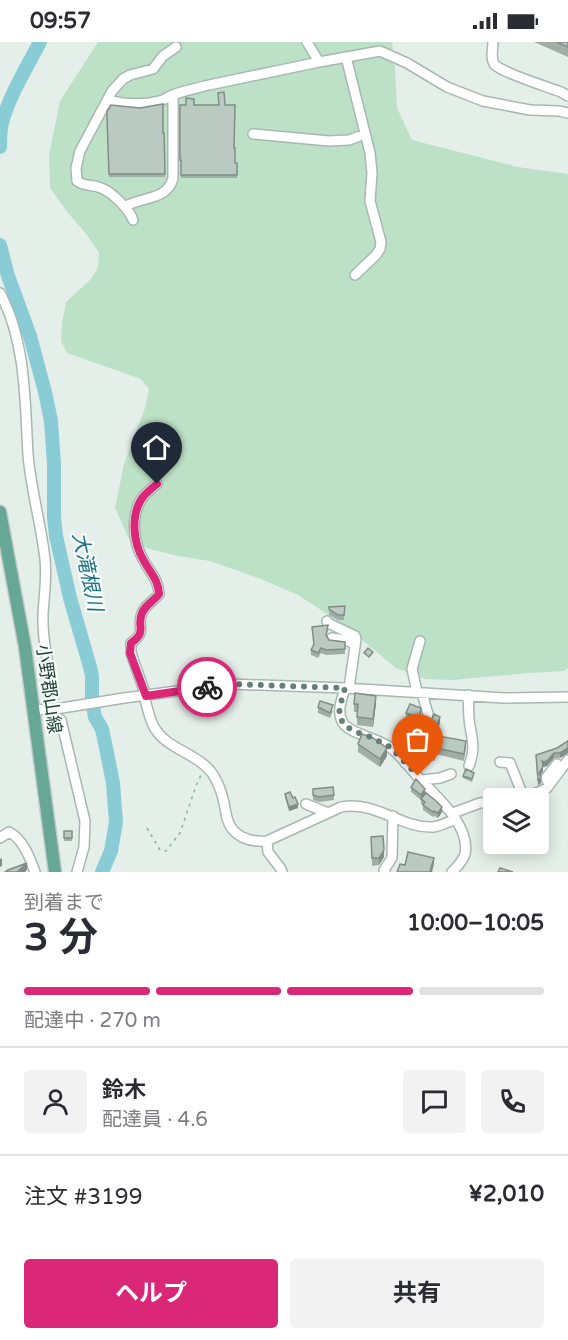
<!DOCTYPE html>
<html lang="ja">
<meta charset="utf-8">
<style>
:root{--surface:#fff;--page:#f2f2f3;--text:#2b2b33;--muted:#7c7c81;--line:#e1e1e2;--accent:#db2777}
body{margin:0;font-family:"Varela Round","Noto Sans JP",sans-serif;background:var(--page);color:var(--text);height:100vh;display:flex;flex-direction:column;font-size:22px;white-space:nowrap}
*{box-sizing:border-box;margin:0}
p{font-size:20px;color:var(--muted)}
.icon{flex:none;width:33px;height:33px;fill:none;stroke:currentColor;stroke-width:2;stroke-linecap:round;stroke-linejoin:round}
.map{position:relative;height:830px;overflow:hidden}
.panel{display:flex;flex-direction:column;background:var(--surface);flex:1}
.panel>*{flex:none}
.controls{position:absolute;left:483px;top:746px;display:grid;gap:12px}
.controls a{display:grid;place-items:center;width:66px;height:66px;border-radius:6px;background:var(--surface);box-shadow:0 3px 15px #0003;font-size:30px}
.pin{position:absolute;display:grid;place-items:center;width:51px;height:51px;color:#fff;margin:-62px -26px;border-radius:50% 50% 50% 0;rotate:-45deg;box-shadow:0 0 6px #0007}
.pin .icon{rotate:45deg}
.courier{position:absolute;display:grid;place-items:center;width:60px;height:60px;margin:-30px;border:4px solid #db2777;border-radius:50%;background:#fff;color:#222;box-shadow:0 2px 8px #0007}
.summary em{font-style:normal;font-weight:700}
.summary div{display:flex;flex-direction:column-reverse}
.summary{display:flex;align-items:center;justify-content:space-between;height:102px;padding:0 24px}
h1{font-size:39px;font-weight:700;line-height:45px}
.bar{display:grid;grid-template-columns:repeat(4,1fr);gap:9px 6px;align-content:center;height:72px;padding:0 24px}
.bar i{height:8px;border-radius:4px;background:var(--line)}
.bar .on{background:var(--accent)}
.bar p{grid-column:span 4}
.line{display:flex;align-items:center;gap:15px;padding:0 24px;border-top:2px solid var(--line)}
.line div{flex:1}
.round{display:grid;place-items:center;flex:none;width:63px;height:63px;border-radius:6px;background:var(--page)}
.primary-button{display:flex;gap:12px;margin-top:auto;padding:12px 24px}
.primary-button a{flex:1;height:69px;border-radius:6px;background:var(--accent);color:#fff;font-size:24px;font-weight:700;line-height:69px;text-align:center}
.primary-button a+a{background:var(--page);color:var(--text)}
.status{display:flex;justify-content:space-between;align-items:center;height:42px;padding:0 30px;background:var(--surface);direction:ltr}
.status svg{height:16px;fill:currentColor}
.map>svg:first-child{display:block}
</style>
<div class="status"><b>09:57</b><svg viewBox="0 0 49 12"><path d="M0 12V9h3v3zM5 12V6h3v6zM10 12V3h3v9zM15 12V0h3v12zM26 1h20v11H26zM47 4h2v5h-2z"/></svg></div>
<div class="map">
<svg width="568" height="830" viewBox="0 0 568 830">
<rect width="100%" height="100%" fill="#e5efea"/>
<path fill="#bde1c6" d="M98,0H392L395,25L397,66L412,98L518,125L568,132V626L564,629L529,631L452,638L425,637L396,626L344,583L298,553L258,536L210,519L178,514L146,506L128,495L115,466L124,422L145,366L149,347L141,337L67,311L61,299L62,281L66,260L91,237L98,225L99,211L87,193L68,171L50,146L49,113L60,59Z"/>
<g fill="none" stroke-linecap="round" stroke-linejoin="round">
<path stroke="#8accd6" stroke-width="14" d="M0,105C0,97 0,89 2,81C8,56 28,23 40,0
M0,203L8,234L30,294L45,350L51,379L54,422V475L56,494L70,556L90,625L92,634V659L95,675L102,687L106,706L113,741L116,780L111,809L102,830"/>
<path stroke="#beccc7" stroke-width="9" stroke-dasharray="9 4.5" stroke-linecap="butt" d="M54,649L61,678"/>
<defs>
<path id="minor" d="M307,0L319,20
M493,0C493,7 490,17 495,23C503,31 548,45 561,50L568,54
M346,15L370,111L372,131L370,159L381,200L380,207L376,213L355,233
M108,58C124,62 143,63 159,59C164,58 168,55 172,53C184,49 197,46 209,43L319,20L380,9L407,21L447,45L483,59L530,68L559,69L568,71
M253,92L329,99L349,98L365,92
M126,164C142,155 168,158 173,136V53
M133,178C129,167 112,150 101,146C93,142 85,145 77,139L76,126L80,109L112,49L123,37L130,33L153,27L163,14L176,5
M0,251C26,299 25,360 28,413C31,448 41,482 45,517C47,536 44,554 43,572C42,597 48,625 54,649
M327,579L328,581L355,594L356,597L349,646
M332,596L345,598L355,602
M345,646C342,657 336,670 343,681C350,692 378,696 391,706C401,714 410,726 419,736C436,754 471,784 465,812C463,819 457,825 452,830
M417,650L412,627L420,599
M468,653C469,664 468,674 470,684C473,701 475,707 469,724
M144,654C147,664 149,676 154,685C166,707 197,711 212,731C218,740 222,751 224,761C226,770 226,780 233,788C242,798 254,800 267,799L341,765C374,758 403,787 433,785C441,784 448,780 456,777
M146,654L131,611V601C148,589 136,585 142,571C145,563 154,559 159,552C159,539 150,530 144,519C133,501 130,472 143,455C147,450 152,446 157,442
M34,668L62,666L124,656L230,642L345,646L504,656L568,655
M61,678L85,779L84,805L77,830
M500,720L510,721L524,756
M405,721L427,679L428,672L422,651
M422,738L440,736L451,732
M549,743L546,736L557,722
M526,756L547,746L568,718
M306,762L328,771
M453,771L480,761L494,760
M0,796L9,790C23,797 30,816 35,830
M267,799L268,810L281,827L282,830
M385,830L384,828L392,816L393,774"/>
<path id="major" d="M0,470L25,605L55,830"/>
</defs>
<use href="#minor" stroke="#a7b8b1" stroke-width="12"/>
<use href="#major" stroke="#c1cac8" stroke-width="15"/>
<path stroke="#83b4a4" stroke-width="1.5" stroke-dasharray="3 4.5" stroke-linecap="butt" d="M147,786L160,808L166,809L180,791L196,744L201,733"/>
<use href="#minor" stroke="#fff" stroke-width="9"/>
<use href="#major" stroke="#67a796" stroke-width="12"/>
</g>
<path fill="#a0aea8" d="M534,0H568V15Z
M180,63H225L234,106L235,121H237V136H181V120H180Z
M107,75L164,91L165,135H109Z
M345,564L344,578H338L329,573V565Z
M312,585L328,589L326,594L329,598L345,600V612L326,613L321,611L318,616L311,613V608L314,602Z
M354,662H376L373,685L357,683V670H354Z
M318,665L333,669L330,676L318,671Z
M421,666L420,677L418,681L406,676V671Z
M440,681L435,693L466,705L464,719L436,712L434,719L419,714V707Z
M568,699V711L560,716H554L547,724L543,725V729L540,734L541,741L538,743L536,718Z
M358,702L387,714L380,725L358,710Z
M474,733L472,740L463,736V734Z
M411,745L425,751L442,770L438,776L434,774L433,775L423,768V763L421,762V757V758L411,750Z
M313,747L334,753V758L319,760L313,758Z
M285,752L298,766L289,769L285,756Z
M64,789H72V799H64Z
M371,795L384,815L379,823L372,824Z"/>
<path fill="#828d88" d="M376,654V662L373,685V677Z
M440,675V681L433,699V693Z
M387,706V714L380,725V717Z
M436,706V712L434,719V713Z
M568,706V711L560,716V711Z
M554,711V716L547,724L543,725V720Z
M543,724V729L539,736V731Z
M541,736V741L538,743V738Z
M425,747V752L421,758V753Z
M298,762V766L289,769V765Z
M442,765V770L438,776V771Z
M384,808V815L379,823V816Z
M2,816V824L0,825V817Z
M434,816V822L432,830H430Z
M27,821V828L25,830H17Z"/>
<path fill="#bacac3" stroke="#828d88" stroke-width="1.5" d="M557,0H568V5Z
M224,50L225,63H235L234,106H235V121H237V133H181V118H180V63H186V56L194,57V63H219L218,51Z
M163,62V91H164L165,132H109L107,75V69L111,63L140,66Z
M345,564L344,573H338L329,567V565Z
M328,583L326,593L329,598L345,600V607L326,608L321,606L318,611L311,608L314,602L312,585Z
M368,606L373,610L369,615L364,611Z
M355,651L376,654L373,677L357,675L358,662H354Z
M320,659L333,663L330,671L318,665Z
M410,662L421,666L420,672L418,676L406,671Z
M434,672L440,675L433,693L466,699L464,712L436,706L434,713L419,707Z
M362,692L373,696L387,706L380,717L358,702Z
M568,699V706L560,711H554L547,719L543,720L542,718L543,724L539,731L541,736L538,738L536,713L557,706Z
M466,727L474,731L472,737L463,734Z
M416,737L425,747L421,753L411,745Z
M333,745L334,753L319,755L313,753V747Z
M290,750L293,756L295,755L298,762L289,765L285,752Z
M426,751L435,758L442,765L438,771L434,769L433,770L423,763L425,760L421,757Z
M64,789H72V796H64Z
M383,794L384,808L379,816H372L371,795Z
M408,810L434,816L430,829L432,830H397L400,822L405,823Z
M27,821L17,830H5L8,828Z
M500,826L513,830H498Z"/>
<g fill="none" stroke-linecap="round" stroke-linejoin="round">
<path stroke="#667f77" stroke-width="6" stroke-dasharray="0 10.8" d="M207,645L230,642L345,646L340,664L339,674L345,684L356,690L371,695L390,705L418,734"/>
<path stroke="#db2777" stroke-width="8" d="M157,442C152,446 147,450 143,455C130,472 133,501 144,519C150,530 159,539 159,552C154,559 145,563 142,571C136,585 148,589 131,601L130,611L146,654L207,645"/>
</g>
<g text-anchor="middle" dominant-baseline="central" stroke-width="4.5" stroke-linejoin="round" paint-order="stroke">
<g font-size="18" fill="#224239" stroke="#f6fbf8">
<text transform="translate(49 647) rotate(82)">小野郡山線</text>
</g>
<g font-size="20" font-style="italic" fill="#187283" stroke="#f6fbf8">
<text transform="translate(87 530) rotate(78)">大滝根川</text>
</g>
</g>
</svg>
<div class="controls">
<a><svg class="icon" aria-label="layers" viewBox="0 0 24 24"><path d="M12 4l9 5-9 5-9-5zM3 14l9 5 9-5"/></svg></a>
</div>
<div class="pin" style="left:418px;top:734px;background:#ea580c"><svg class="icon" aria-label="bag" viewBox="0 0 24 24"><path d="M5 8h14l-1 12H6zM9 8a3 3 0 0 1 6 0"/></svg></div>
<div class="pin" style="left:157px;top:442px;background:#1f2937"><svg class="icon" aria-label="home" viewBox="0 0 24 24"><path d="M3 11l9-7 9 7M6 9v11h12V9"/></svg></div>
<div class="courier" style="left:207px;top:645px"><svg class="icon" aria-label="bike" viewBox="0 0 24 24"><circle cx="6" cy="16" r="4"/><circle cx="18" cy="16" r="4"/><path d="M6 16l4-8h5l3 8M10 8l3 8H6M13 5h3"/></svg></div>
</div>
<section class="panel">
<div class="summary"><div><h1>3 分</h1><p>到着まで</p></div><em>10:00–10:05</em></div>
<div class="bar"><i class="on"></i><i class="on"></i><i class="on"></i><i></i><p>配達中 · 270 m</p></div>
<div class="line" style="height:108px"><a class="round"><svg class="icon" aria-label="person" viewBox="0 0 24 24"><circle cx="12" cy="8" r="4"/><path d="M4 21q1-7 8-7t8 7"/></svg></a><div><b>鈴木</b><p>配達員 · 4.6</p></div><a class="round"><svg class="icon" aria-label="chat" viewBox="0 0 24 24"><path d="M4 5h16v11H9l-5 4z"/></svg></a><a class="round"><svg class="icon" aria-label="phone" viewBox="0 0 24 24"><path d="M5 4h4l2 5-3 2q2 4 5 5l2-3 5 2v4C11 20 4 13 5 4z"/></svg></a></div>
<div class="line" style="height:78px"><div>注文 #3199</div><b>¥2,010</b></div>
<div class="primary-button"><a>ヘルプ</a><a>共有</a></div>
</section>
